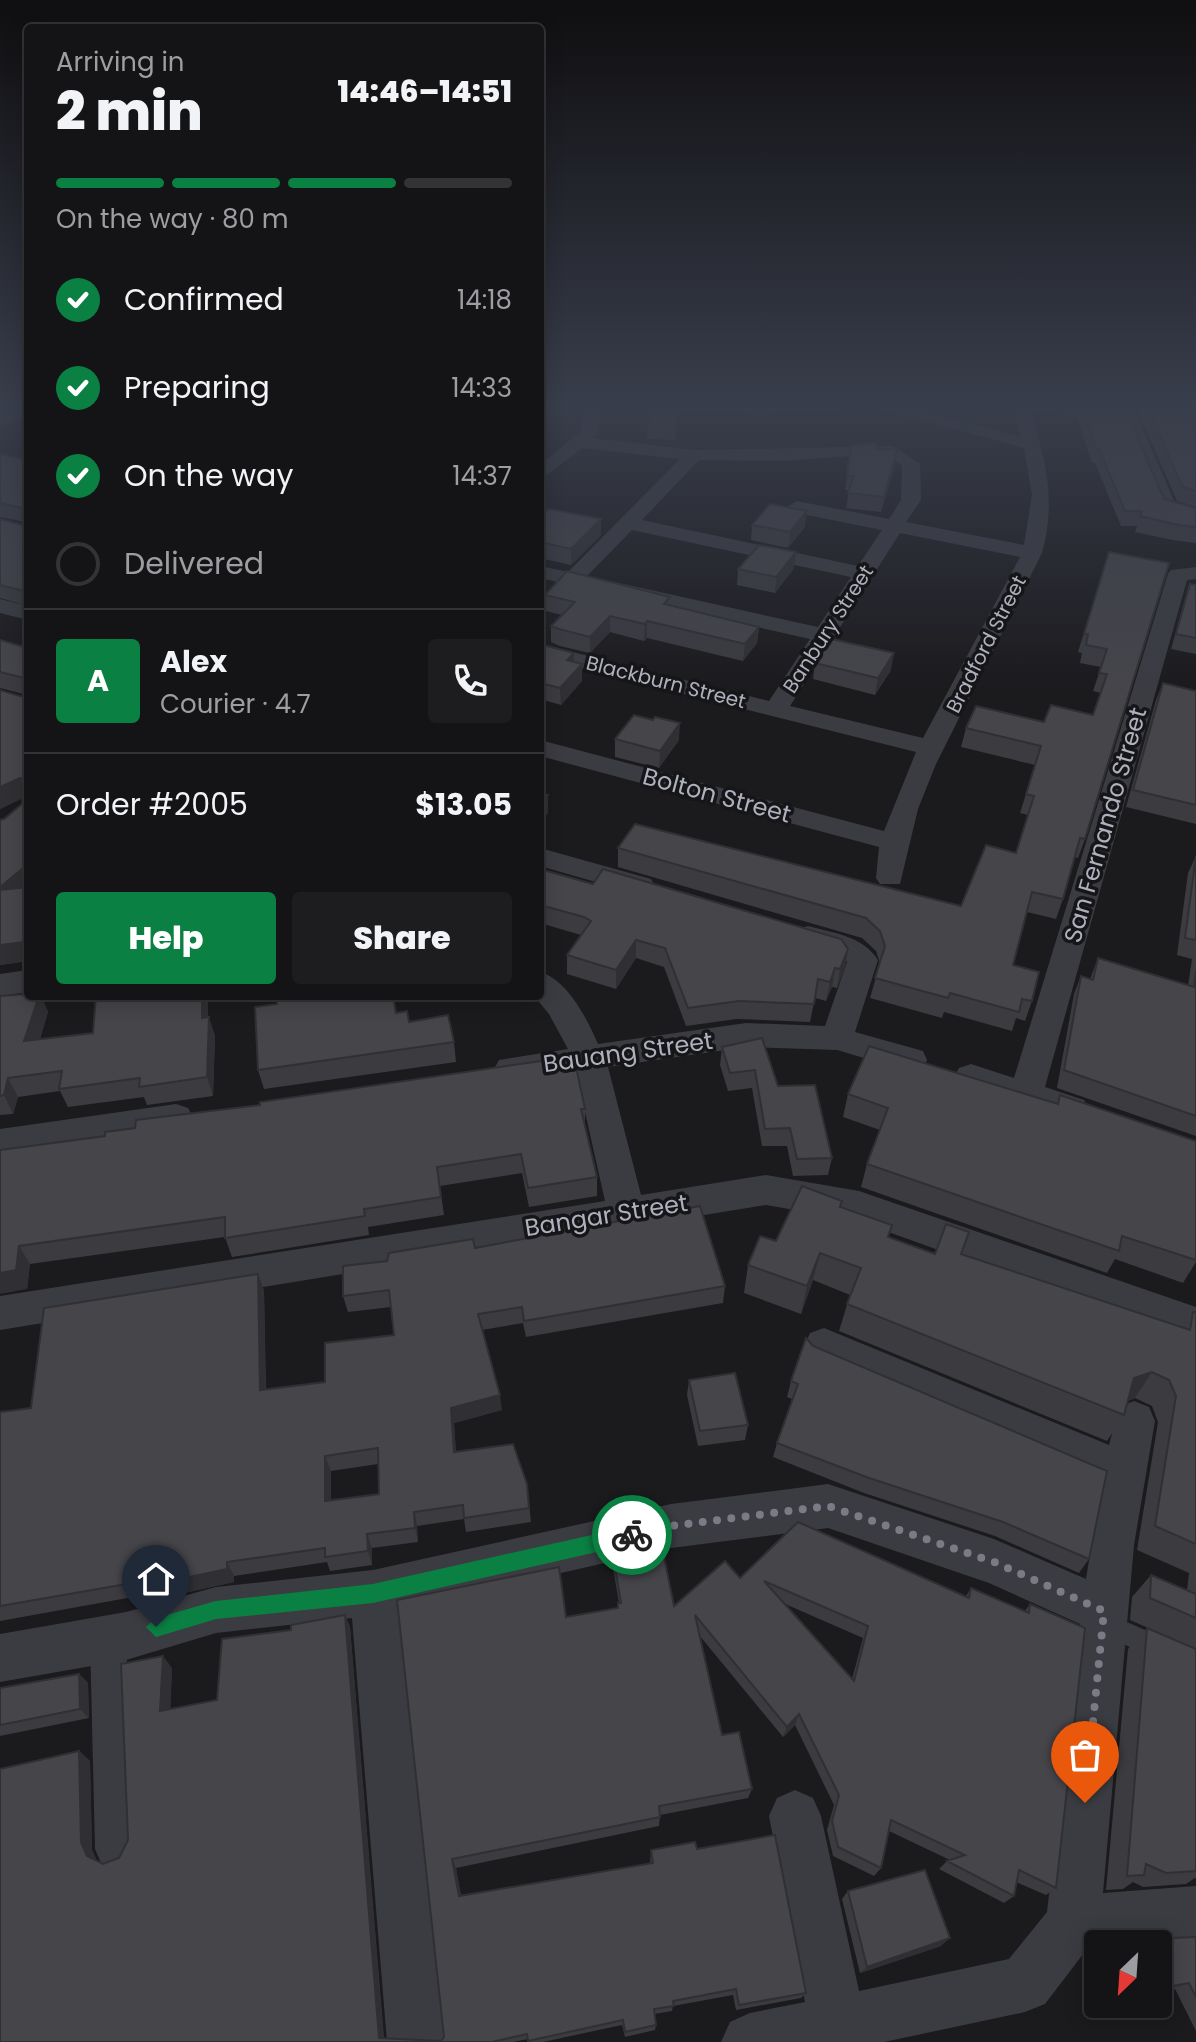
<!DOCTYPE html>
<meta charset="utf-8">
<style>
:root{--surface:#141416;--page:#1d1d1f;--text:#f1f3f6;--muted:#9d9ea1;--line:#333335;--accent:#0b8043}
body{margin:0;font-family:Poppins,sans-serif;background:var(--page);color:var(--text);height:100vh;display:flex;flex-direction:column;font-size:30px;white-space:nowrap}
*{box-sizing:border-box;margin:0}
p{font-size:26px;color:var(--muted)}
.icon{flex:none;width:44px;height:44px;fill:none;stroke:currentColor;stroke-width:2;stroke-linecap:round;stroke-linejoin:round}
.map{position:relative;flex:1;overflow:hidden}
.sheet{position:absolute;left:24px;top:24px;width:520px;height:976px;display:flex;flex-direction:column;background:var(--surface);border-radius:8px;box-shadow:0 4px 20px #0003,0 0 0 2px var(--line)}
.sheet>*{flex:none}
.needle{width:52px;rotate:205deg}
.controls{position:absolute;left:1084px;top:1930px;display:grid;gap:16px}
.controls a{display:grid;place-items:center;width:88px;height:88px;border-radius:8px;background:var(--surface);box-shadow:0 4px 20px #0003,0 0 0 2px var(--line);font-size:40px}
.pin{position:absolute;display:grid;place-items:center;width:68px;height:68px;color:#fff;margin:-82px -34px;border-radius:50% 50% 50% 0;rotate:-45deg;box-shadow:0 0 8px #0007}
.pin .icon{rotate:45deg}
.courier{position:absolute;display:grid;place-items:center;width:80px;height:80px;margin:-40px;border:6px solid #0b8043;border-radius:50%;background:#fff;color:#222;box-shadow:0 2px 10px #0007}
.summary em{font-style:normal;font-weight:800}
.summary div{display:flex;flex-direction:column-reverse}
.summary{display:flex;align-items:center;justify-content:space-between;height:136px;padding:0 32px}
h1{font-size:52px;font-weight:800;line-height:60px}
.bar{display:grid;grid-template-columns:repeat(4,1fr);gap:12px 8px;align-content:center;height:96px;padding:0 32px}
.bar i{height:10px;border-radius:6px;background:var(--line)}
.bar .current{background:var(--accent)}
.bar p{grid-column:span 4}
.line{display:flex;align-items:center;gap:20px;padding:0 32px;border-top:2px solid var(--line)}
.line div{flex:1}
.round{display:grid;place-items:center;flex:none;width:84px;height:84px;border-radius:8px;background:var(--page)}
ol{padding:0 32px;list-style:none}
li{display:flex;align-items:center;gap:24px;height:88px}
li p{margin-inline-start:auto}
li .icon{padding:8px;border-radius:50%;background:var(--accent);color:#fff;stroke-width:4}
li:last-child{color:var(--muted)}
li i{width:44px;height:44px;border:4px solid var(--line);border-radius:50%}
.action{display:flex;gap:16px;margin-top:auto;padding:16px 32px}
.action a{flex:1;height:92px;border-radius:8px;background:var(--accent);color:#fff;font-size:32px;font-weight:800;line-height:92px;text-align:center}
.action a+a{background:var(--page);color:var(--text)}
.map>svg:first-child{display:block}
</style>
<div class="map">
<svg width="1196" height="2042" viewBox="0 0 1196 2042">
<rect width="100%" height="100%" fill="#1b1a1d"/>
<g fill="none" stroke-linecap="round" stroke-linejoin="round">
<path stroke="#2f3942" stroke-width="5" d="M1038,410L1085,412"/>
<path fill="#3b3c42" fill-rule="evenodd" d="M1106,1613L1196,1652V1676L1098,1633L1094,1625L1098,1617Z"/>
<path fill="#3b3c42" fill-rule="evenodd" d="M108,1621L121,1626L126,1639L135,1849L129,1863L115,1869L101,1863L95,1849L90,1639L95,1626Z"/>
<path fill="#3b3c42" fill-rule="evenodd" d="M28,404V415L0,427V416Z
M585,404H847L839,409L759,414L601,406L598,433L593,438L694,450L893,446L920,464L921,500L906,522L1024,545L1032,495L1024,448L864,404H893L1021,437L1012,404H1028C1045,456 1057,499 1042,553L936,764L918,809L900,884H880L876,878L879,847L540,756V740L884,831L916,752L540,658V644L769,701L810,639L540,578V566L568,572L680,459L582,448L540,480V465L581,431ZM878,454L888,456L902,466L901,500L889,519L797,501L787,507L797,513L882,530L858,566L642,520L699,460L782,461ZM632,530L851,577L818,627L587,576ZM900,533L1020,557L923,738L790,706Z
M1116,404H1132L1175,503L1196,510V522L1160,511L1157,507Z
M1196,567V579L1187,580L1045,1087L1084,1100L1089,1109L1084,1118L1072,1122L959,1086L954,1077L959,1068L971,1064L1014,1078L1168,574L1171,570Z
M0,599L28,606V620L0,613Z
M540,848L651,879L655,886L651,893L641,895L540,866Z
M808,926C834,933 863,936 878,960L855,1032L923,1051L927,1060L923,1069L911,1072L837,1050L746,1047L608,1067L641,1195L766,1175L859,1191L1196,1307V1343L858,1221L766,1205L0,1330V1296L605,1201L576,1072L511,1081L499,1078L494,1069L499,1060L568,1049L549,1014L534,996H540V972C568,980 587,1019 598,1044L746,1023L825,1026L847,962L839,955L797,943L793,936L797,929Z
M28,970V992L0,996V974Z
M176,1104L188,1108L193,1117L188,1126L0,1157V1129Z
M824,1328L1109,1445L1119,1407L1134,1401L1149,1407L1155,1421L1134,1545L1103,1893L1196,1886V1940L1098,1944V1948L1087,1949L1045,2004L1025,2012L884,2042H721L730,2022L750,2013L805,2002L769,1816L777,1798L795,1790L813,1798L821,1816L859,1991L1009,1959L1047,1912L1080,1624L989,1583L828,1528L671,1548L398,1610L445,2042H387L352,1618L216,1633L126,1660L0,1682V1634L126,1612L216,1587L373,1570L671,1504L828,1484L994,1539L1086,1579L1101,1484L810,1359L804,1346L810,1333Z"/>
</g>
<path fill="#3b3b40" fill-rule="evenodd" d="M678,404L675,440L647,439L648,427Z
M1073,404H1123L1164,499L1196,508V543L1173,540L1135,532L1137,526H1121L1095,463H1092Z
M1135,404H1196V507L1177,501Z
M851,445L876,449L895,465L881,512L846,508L849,490H845Z
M0,454L28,460V606L0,598V519L22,525L26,522L0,517Z
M540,517L601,519V535L571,565L540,558Z
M752,525L805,527L788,548L751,540Z
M1109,552L1169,563L1085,839L1078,858L1074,857L1063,899L1056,919L1027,912L1013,965L1032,1001L1025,1021L1016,1018L1012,1031L944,1012L942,1018L870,998L880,963L876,951L862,938L618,867V848L961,906L1016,853L1028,815L1020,813L1035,765L961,747L966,728L1044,722L1093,715L1101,693L1093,691L1101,667L1080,663L1082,653L1078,652Z
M794,568L775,593L737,585L738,569Z
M1190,584L1196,585V654L1171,649Z
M545,595L670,597L669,605L759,627L757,643L743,661L647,638L644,641L610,632L590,653L560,646L551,642V626L562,615L546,611Z
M0,640L28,648V961L0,965V820L4,819L22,804L23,798L0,809L23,694L0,688Z
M540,649L574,662L582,681L561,705L540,699Z
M815,663L891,670L875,695L813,679Z
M1163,683L1196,691V824L1126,807L1156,700Z
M615,739L679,740L659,768L615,757Z
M1196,856V1136L1057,1088L1074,994L1081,976L1090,979L1098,958L1188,986L1192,959L1177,955L1188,873Z
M540,869L593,884L848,949L845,967L837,988L832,987L826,1001L815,998L810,1022L737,1019L686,1026L664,967L636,958L616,989L567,974V955L581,935L540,923Z
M0,996H41L48,1012L40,1039L93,1033L96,996H208V1017L215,1036L213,1096L147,1105L144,1097L68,1107L60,1091L18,1097L13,1114L0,1115Z
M396,1013L409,1022L454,1042L456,1062L264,1089L258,1070Z
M722,1047L778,1086L832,1158L828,1175L793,1176L787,1146H762L752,1088L728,1091L720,1065Z
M555,1064L585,1109V1128L597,1177V1196L529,1207L522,1173L440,1186L444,1215L368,1227L369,1235L232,1257L225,1237L30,1264L27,1289L0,1150L105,1136L135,1128L260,1105Z
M848,1094L1056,1103L1060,1095L1196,1141V1262L1183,1283L1115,1259L1107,1273L861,1187L867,1164L880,1130L843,1117Z
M842,1201L841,1207L892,1225L888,1238L935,1254H961L1182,1328L1193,1312H1196V1649L1130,1620L1132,1597L1151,1575L1187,1590L1189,1573L1137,1550L1158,1422L1152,1406L1135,1398L1128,1401L1124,1415L1107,1441L839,1331L850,1295L813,1280L801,1314L744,1293L748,1265L776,1241Z
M475,1248L725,1286L723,1303L526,1337L523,1323L482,1330L502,1410L454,1423L456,1452L527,1484L531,1522L466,1532L464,1519L417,1526L418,1542L372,1548V1565L330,1571L327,1562L234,1576V1582L175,1595L172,1590L0,1621V1412L31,1408L264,1290L266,1389L325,1382L394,1335L391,1307L348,1312L343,1296L387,1261ZM378,1464L379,1494L331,1500V1471Z
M813,1346L1089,1559L1079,1573L995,1536L864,1493L773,1457L777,1443L792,1399L787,1397L791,1381Z
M689,1380L748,1425L745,1440L698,1446L687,1395Z
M613,1555L674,1606L740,1578L966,1596L971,1588L1025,1611L1030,1604L1056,1888L1046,1895L1016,1882L1014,1896L1004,1903L939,1869L947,1861L950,1860L889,1831L881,1868L874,1876L833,1856L827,1830L834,1805L795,1725L783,1737L699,1635L722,1735L752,1789L748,1798L660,1815L659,1826L456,1868L461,1895L650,1863L651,1850L697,1849L806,1993L801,1998L736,2010L733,1995L673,2006L672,2011L654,2014L656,2025L655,2030L625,2037L622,2025L543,2042H529L528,2039L513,2042H0L79,1751L90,1761L92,1850L97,1861L103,1864L119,1858L128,1840L172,1668L170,1709L217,1700L291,1630L345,1615L350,1627L384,2038L441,2041L444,2037L397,1600L566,1617L617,1609L619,1603L613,1568ZM785,1604L863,1638L852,1679Z
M1147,1628L1196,1649V1879L1195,1878L1186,1884L1143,1887L1133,1882L1123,1889L1106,1890L1128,1649Z
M79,1674L88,1683L89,1718L0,1736V1688Z
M848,1891L941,1946L860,1973L842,1899Z
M1196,1937V2031L1175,1989L1158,1992V1944H1139L1149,1939Z"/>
<path fill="#303034" d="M897,450L895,465L881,512L884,497Z
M807,511L805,527L788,548L790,532Z
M601,519V535L571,565V549Z
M796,552L794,568L775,593L776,577Z
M610,616V632L590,653V637Z
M647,621V638L644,641L645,624Z
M759,627L757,643L743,661L745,644Z
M574,653V670L567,660Z
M894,653L891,670L875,695L878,678Z
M582,664V681L561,705L560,688Z
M680,723L679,740L659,768L660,751Z
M20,778L27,796L0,809V787Z
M548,795V813L540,823V804Z
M28,864V889L0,899V887Z
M636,940V958L616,989V970Z
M26,942L24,948L28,955V961L0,965V945Z
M848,949L845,967L837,988L840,969Z
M835,968L832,987L826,1001L830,982Z
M39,996H41L48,1012L33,1060L24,1041Z
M202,996H208V1032L209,1017L215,1036L213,1096L207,1077Z
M8,1078L18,1097L13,1114L4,1095Z
M19,1246L30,1264L27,1289L0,1294V1273Z
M820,1253L813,1280L801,1314L807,1286Z
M258,1274L264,1290L266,1405L260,1390Z
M1152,1372L1135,1398L1118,1404L1134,1378Z
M500,1395L502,1410L454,1423L457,1467L454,1452L451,1408Z
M325,1456L331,1471V1515L325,1501Z
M414,1512L417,1526L418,1542L415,1528Z
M367,1534L372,1548V1565L368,1551Z
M227,1562L234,1576V1582L175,1595L166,1582Z
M345,1615L350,1627L384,2042L379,2038Z
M163,1656L172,1668L170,1722L160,1711Z
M79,1674L88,1683L89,1718L80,1709Z
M799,1714L795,1725L783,1737L787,1727Z
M79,1751L90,1761L92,1850L98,1864L87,1856L81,1842Z
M452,1859L456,1868L462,1903L459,1896Z
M950,1938L941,1946L860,1973L867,1967Z"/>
<path fill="#45454a" stroke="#303034" stroke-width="2" fill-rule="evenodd" d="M651,404H678L675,428L648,427Z
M1081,404H1123L1164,499L1196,508V527L1179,525L1140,516L1142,511H1125L1099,449H1096Z
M1146,404H1196V491L1182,486Z
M876,443V449L897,450L884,497L848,493L854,476L847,475L851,445Z
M0,454L28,460V592L0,585V519L22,525L26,522V509L0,503Z
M770,504L807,511L790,532L752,525Z
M549,509L601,519L571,549L540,542V517Z
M759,545L796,552L776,577L738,569Z
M1109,552L1169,563L1085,839L1080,838L1063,899L1032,892L1013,965L1039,972L1032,1001L1022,999L1019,1012L950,993L948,998L875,978L885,946L880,931L866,918L618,848L635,824L961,906L986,845L1016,853L1034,796L1026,794L1041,746L966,728L976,706L1044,722L1051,705L1093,715L1107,674L1099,673L1107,649L1086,645L1088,634H1084Z
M567,571L670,597L664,604L759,627L745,644L647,621L645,624L610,616L590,637L559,629L551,626L575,602L545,595Z
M1190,584L1196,585V638L1176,634Z
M831,639L894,653L878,678L815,663Z
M0,640L28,648V864L0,887V820L4,819L22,804L24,781L20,778L0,787V690L23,697L24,678L0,672Z
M543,645L574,653L567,660L582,664L560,688L540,683V649Z
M1163,683L1196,691V805L1133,790Z
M634,715L653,720L655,717L680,723L660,751L615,739Z
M540,793L548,795L540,804Z
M1196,856V940L1185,938Z
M540,869L593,884L603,869L841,939L848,949L840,969L835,968L830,982L818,979L814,1004L739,1001L688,1008L665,948L636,940L616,970L567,955L591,921L584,917L540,905Z
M28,887V947L24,948L26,942L0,945V890Z
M1098,958L1194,987L1196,970V1116L1064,1070L1081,976L1093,980Z
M28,994V996H39L24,1041L93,1033L96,996H202V1018L209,1017L207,1077L139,1087L140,1078L59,1089L62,1071L8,1078L4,1095L0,1096V996Z
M277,996H393L396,1013L407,1011L409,1022L448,1015L454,1042L258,1070L255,1007L277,1004Z
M762,1038L778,1086L815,1085L832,1158L797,1159L790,1128L765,1129L755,1070L730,1073L722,1047Z
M869,1046L1058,1104L1060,1095L1196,1141V1260L1122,1236L1119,1251L867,1164L888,1108L848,1094Z
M555,1059V1064L575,1062L585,1109H581L597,1177L528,1188L521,1154L437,1167L441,1197L364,1209L365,1216L225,1238V1217L19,1246L16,1270L0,1273V1150L105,1136V1132L135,1128L136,1120L260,1105V1102Z
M802,1186L842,1201L840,1207L892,1225L888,1237L935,1254L946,1224L969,1232L961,1254L1190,1330L1193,1312H1196V1544L1155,1526L1176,1396L1169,1380L1152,1372L1134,1378L1124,1415L847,1304L861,1268L820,1253L807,1286L748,1265L760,1236L776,1241Z
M700,1206L725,1286L524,1321L522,1307L478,1314L500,1395L451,1408L454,1452L513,1444L527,1484L529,1508L464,1518L463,1505L414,1512L415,1528L367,1534L368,1551L325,1557V1548L227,1562V1569L166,1582L167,1577L0,1606V1412L31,1408L44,1308L258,1274L260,1390L325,1382V1343L394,1335L389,1290L343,1296V1266L387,1261L389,1253L473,1239L475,1248ZM378,1448L379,1494L325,1501V1456Z
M806,1338L813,1346L1107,1471L1089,1559L1003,1522L869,1478L777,1443L798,1384L791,1381Z
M735,1373L748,1425L700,1431L689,1380Z
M798,1522L969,1598L971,1588L1029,1613L1030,1604L1085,1628L1056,1888L1019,1870L1014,1896L947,1861L965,1855L891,1820L881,1868L838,1847L832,1821L839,1795L799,1714L787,1727L695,1615L722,1735L739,1732L752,1789L659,1806L660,1817L452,1859L459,1896L653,1863L651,1850L695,1842L697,1849L775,1835L806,1993L739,2005L736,1989L673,2001L674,2006L654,2009L656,2025L625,2032L623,2020L528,2041L527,2034L492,2042H0V1769L79,1751L81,1842L87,1856L103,1864L119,1858L128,1840L121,1664L163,1656L160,1711L217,1700L222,1639L291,1630V1625L345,1615L379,2038L441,2041L444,2037L397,1600L559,1567L566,1617L618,1608V1603H621L613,1555L662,1547L674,1606L725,1561L740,1578ZM764,1581L868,1626L854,1681Z
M1151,1575L1196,1594V1618L1150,1598Z
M1147,1628L1196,1649V1871L1166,1873L1146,1864L1144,1875L1127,1876Z
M79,1674L80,1709L0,1725V1688Z
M925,1870L950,1938L867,1967L848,1891Z
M1196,1937V1997L1189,1983L1167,1987L1158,1964V1944H1151L1149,1939Z"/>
<linearGradient id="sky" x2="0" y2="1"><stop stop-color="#0f0e10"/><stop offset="0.59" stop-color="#393e4c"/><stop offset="1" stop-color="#393e4c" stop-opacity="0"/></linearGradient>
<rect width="1196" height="690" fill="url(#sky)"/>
<path fill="#0b8043" d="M632,1526L642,1535L632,1544L373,1603L216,1619L156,1637L146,1627L156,1618L216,1601L373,1584Z"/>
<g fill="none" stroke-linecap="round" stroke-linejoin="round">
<path stroke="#7a7c85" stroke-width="8" stroke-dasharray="0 14.4" d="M632,1535L671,1526L828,1506L994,1562L1104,1611L1085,1803"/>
</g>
<g text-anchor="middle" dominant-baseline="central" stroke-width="7" stroke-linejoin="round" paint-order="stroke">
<g font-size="20" fill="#adb1bd" stroke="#161518">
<text transform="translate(828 629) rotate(-57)">Banbury Street</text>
<text transform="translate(986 644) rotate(-63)">Bradford Street</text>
<text transform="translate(666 682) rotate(14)">Blackburn Street</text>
</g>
<g font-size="24" fill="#adb1bd" stroke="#161518">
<text transform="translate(717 795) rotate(15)">Bolton Street</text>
<text transform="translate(1105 825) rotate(-74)">San Fernando Street</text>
<text transform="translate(628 1052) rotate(-8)">Bauang Street</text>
<text transform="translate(606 1215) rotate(-9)">Bangar Street</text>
</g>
</g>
</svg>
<div class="controls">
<a><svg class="needle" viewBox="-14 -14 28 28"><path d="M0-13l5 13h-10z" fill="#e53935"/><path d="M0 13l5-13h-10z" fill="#9d9ea1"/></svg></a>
</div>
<div class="pin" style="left:1085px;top:1803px;background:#ea580c"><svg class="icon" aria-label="bag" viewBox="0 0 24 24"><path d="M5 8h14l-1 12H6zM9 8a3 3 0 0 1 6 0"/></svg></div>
<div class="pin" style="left:156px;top:1627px;background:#1f2937"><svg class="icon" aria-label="home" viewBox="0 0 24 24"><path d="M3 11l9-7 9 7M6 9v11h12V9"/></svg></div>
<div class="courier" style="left:632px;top:1535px"><svg class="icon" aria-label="bike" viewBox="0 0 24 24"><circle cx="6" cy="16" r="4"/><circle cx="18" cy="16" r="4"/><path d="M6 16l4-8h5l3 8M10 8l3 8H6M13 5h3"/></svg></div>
<section class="sheet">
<div class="summary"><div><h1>2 min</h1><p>Arriving in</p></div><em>14:46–14:51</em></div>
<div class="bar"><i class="current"></i><i class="current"></i><i class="current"></i><i></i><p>On the way · 80 m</p></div>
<ol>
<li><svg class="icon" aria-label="check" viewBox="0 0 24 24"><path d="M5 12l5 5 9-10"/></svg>Confirmed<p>14:18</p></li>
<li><svg class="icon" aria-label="check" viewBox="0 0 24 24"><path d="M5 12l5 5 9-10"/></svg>Preparing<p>14:33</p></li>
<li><svg class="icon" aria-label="check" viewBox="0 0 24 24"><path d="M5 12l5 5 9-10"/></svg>On the way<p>14:37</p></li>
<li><i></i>Delivered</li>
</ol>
<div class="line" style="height:144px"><b class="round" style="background:var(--accent);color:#fff">A</b><div><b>Alex</b><p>Courier · 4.7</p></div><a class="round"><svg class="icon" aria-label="phone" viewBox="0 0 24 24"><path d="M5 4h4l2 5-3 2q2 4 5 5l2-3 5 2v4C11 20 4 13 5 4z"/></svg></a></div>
<div class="line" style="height:104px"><div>Order #2005</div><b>$13.05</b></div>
<div class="action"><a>Help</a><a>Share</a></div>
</section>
</div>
